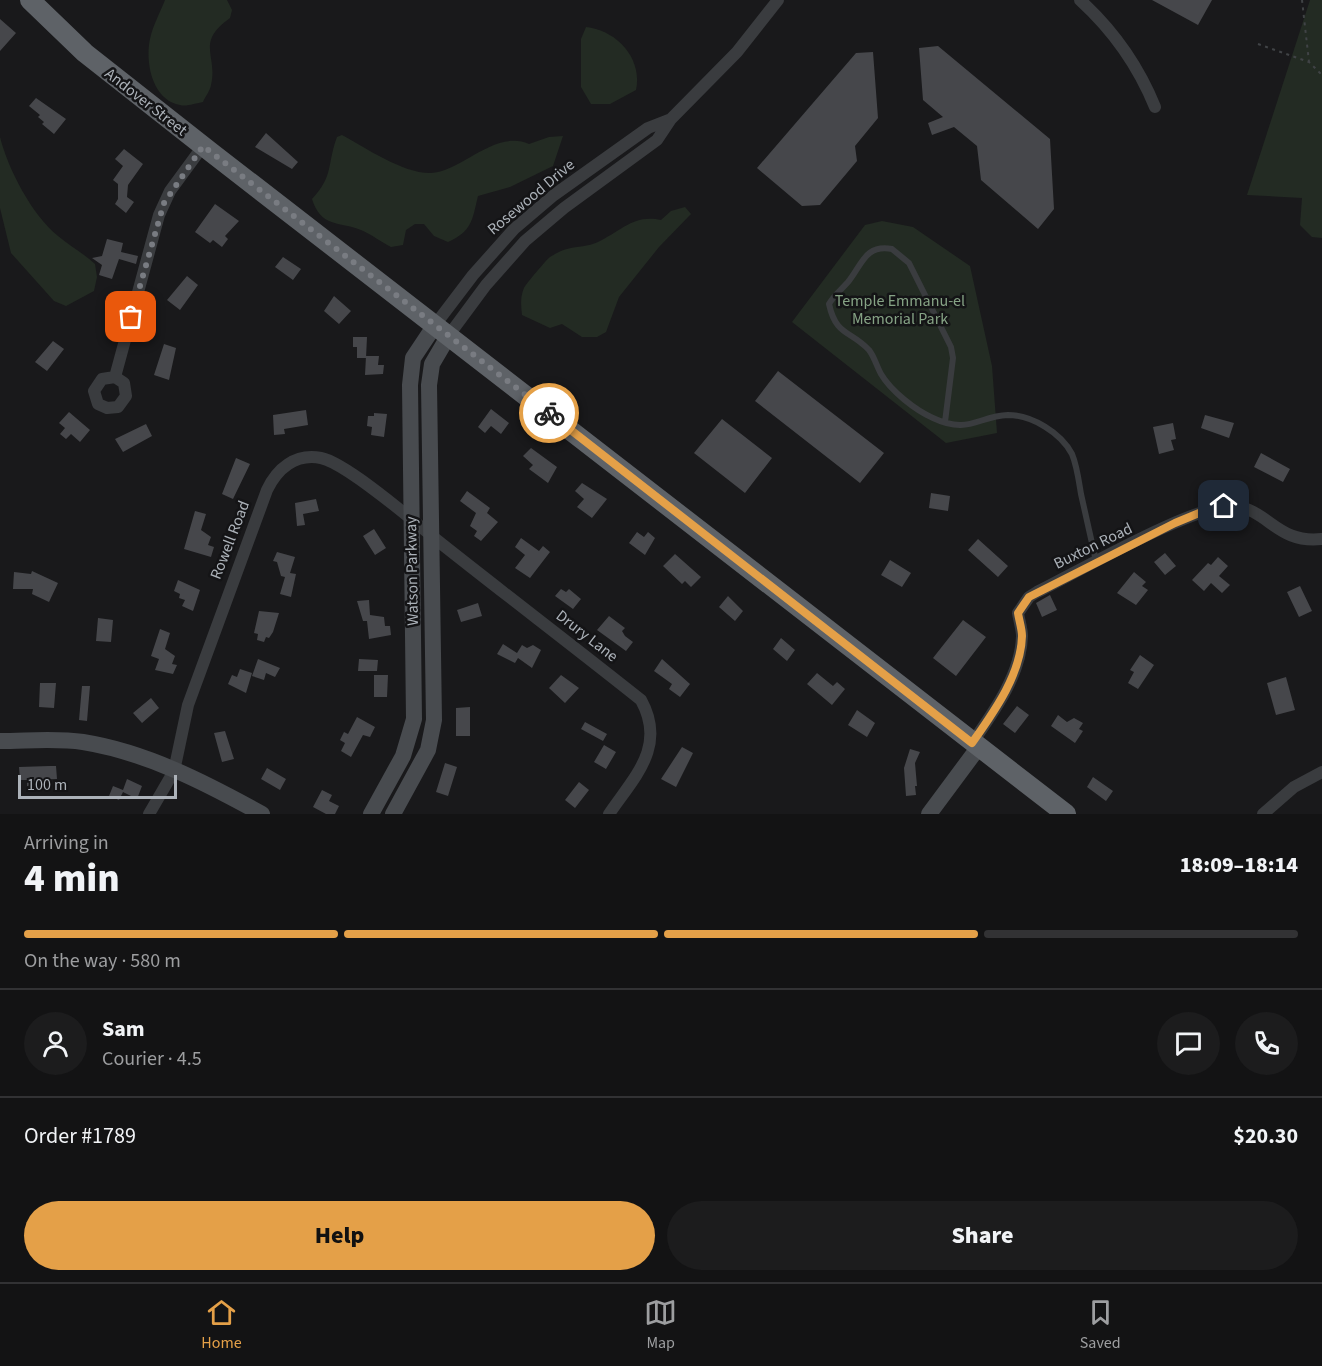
<!DOCTYPE html>
<meta charset="utf-8">
<style>
:root{--surface:#131314;--page:#1c1c1d;--text:#f1f3f6;--muted:#9d9ea0;--line:#323234;--accent:#e4a048}
body{margin:0;font-family:"Source Sans 3",sans-serif;background:var(--page);color:var(--text);height:100vh;display:flex;flex-direction:column;font-size:22px;white-space:nowrap}
*{box-sizing:border-box;margin:0}
p{font-size:20px;color:var(--muted)}
.icon{flex:none;width:33px;height:33px;fill:none;stroke:currentColor;stroke-width:2;stroke-linecap:round;stroke-linejoin:round}
.map{position:relative;height:814px;overflow:hidden}
.panel{display:flex;flex-direction:column;background:var(--surface);flex:1}
.panel>*{flex:none}
.scale{position:absolute;left:18px;bottom:15px;width:159px;box-sizing:border-box;padding-left:6px;border:3px solid #acb2b9;border-top:0;font-size:16px;line-height:21px;white-space:nowrap;color:#acb2b9;-webkit-text-stroke:4px #141416;paint-order:stroke}
.pin{position:absolute;display:grid;place-items:center;width:51px;height:51px;color:#fff;margin:-26px;border-radius:12px;box-shadow:0 3px 9px #0006}
.courier{position:absolute;display:grid;place-items:center;width:60px;height:60px;margin:-30px;border:4px solid #e4a048;border-radius:50%;background:#fff;color:#222;box-shadow:0 2px 8px #0007}
.headline em{font-style:normal;font-weight:800}
.headline div{display:flex;flex-direction:column-reverse}
.headline{display:flex;align-items:center;justify-content:space-between;height:102px;padding:0 24px}
h1{font-size:39px;font-weight:800;line-height:45px}
.bar{display:grid;grid-template-columns:repeat(4,1fr);gap:9px 6px;align-content:center;height:72px;padding:0 24px}
.bar i{height:8px;border-radius:4px;background:var(--line)}
.bar .active{background:var(--accent)}
.bar p{grid-column:span 4}
.line{display:flex;align-items:center;gap:15px;padding:0 24px;border-top:2px solid var(--line)}
.line div{flex:1}
.round{display:grid;place-items:center;flex:none;width:63px;height:63px;border-radius:32px;background:var(--page)}
.primary-button{display:flex;gap:12px;margin-top:auto;padding:12px 24px}
.primary-button a{flex:1;height:69px;border-radius:36px;background:var(--accent);color:#111;font-size:24px;font-weight:800;line-height:69px;text-align:center}
.primary-button a+a{background:var(--page);color:var(--text)}
.tabs{display:flex;justify-content:space-around;align-items:center;height:84px;border-top:2px solid var(--line);background:var(--surface);font-size:16px;color:var(--muted)}
.tabs a{display:grid;justify-items:center;gap:3px}
.tabs .active{color:var(--accent)}
.map>svg:first-child{display:block}
</style>
<div class="map">
<svg width="1322" height="814" viewBox="0 0 1322 814">
<rect width="100%" height="100%" fill="#19191b"/>
<path fill="#232b23" d="M165,0H227L232,10L230,18C195,43 218,55 211,85C210,91 205,97 203,102C196,103 186,107 180,105C152,100 145,62 150,39C153,25 160,13 165,0Z
M1310,0H1322V238L1312,237L1300,225L1302,198L1247,195Z
M586,27C616,30 643,58 636,90L610,104H591L581,87V39Z
M342,135C366,148 404,174 431,173C461,172 495,129 529,144L549,137L563,136L553,166L510,187L478,196C472,221 472,231 448,242L434,236L424,224H415L406,230L403,245L391,247C381,242 371,234 361,230C339,221 321,228 312,199C334,176 327,163 337,137Z
M0,137C8,169 32,215 58,236C70,246 83,253 95,264L97,277L94,291L66,306L54,301L11,253L0,208Z
M685,207L691,214L659,247L619,297L606,332L597,337H582L562,324L550,328L522,315C521,306 520,297 524,288C525,285 547,259 550,257C555,254 562,250 567,249C578,246 588,247 598,242C621,231 634,214 661,220L671,211Z
M882,221L913,227L970,266L992,366L997,433L946,443L792,322L865,225Z"/>
<path fill="#46474b" d="M1152,0H1212L1198,25Z
M0,19L16,33L0,51Z
M938,46L1050,139L1054,209L1038,229L981,180L977,146L954,127L932,135L928,123L943,117L923,100L919,48Z
M873,52L878,118L855,146L857,161L820,205L802,206L757,168L856,53Z
M36,98L66,119L54,134L42,124L44,122L38,117L40,115L29,106Z
M266,133L298,162L292,169L255,147Z
M124,149L143,164L128,185L127,197L134,202L126,213L115,204L118,199V184L113,180L123,166L115,159Z
M215,204L239,221L225,236L228,239L222,247L213,240L210,243L195,232Z
M107,239L123,243L121,252L138,256L136,264L119,259L112,279L99,275L102,265L92,258L102,256Z
M283,257L301,269L293,280L275,267Z
M187,276L198,285L180,310L167,300Z
M334,296L351,311L339,324L324,311Z
M353,337H367L366,358H357V347H353Z
M53,341L64,349L47,371L35,362Z
M164,344L176,348L169,380L154,375Z
M366,356H379L378,365H384L383,374L365,375Z
M778,371L884,453L860,483L755,401Z
M491,409L509,423L501,434L491,426L485,433L478,427Z
M306,410L308,425L284,429L285,434L274,435L273,415Z
M69,412L90,430L80,442L71,434L66,439L60,434L65,428L59,423Z
M374,413L387,414L384,437L371,435L372,427L367,426L368,416H374Z
M1205,415L1234,423L1229,438L1201,428Z
M722,419L772,458L745,493L694,453Z
M1173,423L1176,439L1171,440L1174,450L1159,454L1153,427Z
M146,424L152,436L123,452L115,439Z
M531,448L557,467L548,483L529,469L533,465L523,456Z
M1261,453L1290,469L1283,482L1254,467Z
M236,458L250,464L233,499L222,494Z
M582,483L607,499L592,518L577,507L584,499L575,491Z
M467,491L490,508L487,513L498,522L481,541L474,536L477,531L470,526L476,513L460,501Z
M931,493L950,496L948,511L929,508Z
M316,499L319,511L303,514L305,525L297,526L295,503Z
M195,511L206,514L201,530L211,537L208,545L214,547L211,557L184,549Z
M374,529L386,548L375,555L363,536Z
M637,532L644,537L648,532L655,538L645,555L629,543Z
M521,538L539,551L543,546L550,552L530,578L515,568L525,555L515,547Z
M978,539L1008,566L998,577L968,550Z
M277,552L295,557L290,573L296,574L291,597L280,594L285,577L281,576L277,562L273,561Z
M1165,553L1176,566L1165,575L1154,562Z
M675,554L701,577L691,587L685,581L682,584L663,566Z
M1218,557L1228,566L1219,576L1230,585L1222,593L1211,583L1204,591L1192,580L1208,563L1211,565Z
M890,560L911,573L902,587L881,575Z
M32,571L58,583L49,602L32,594L33,589H13L14,572L31,574Z
M1134,572L1146,582L1142,586L1148,590L1136,605L1117,593Z
M178,580L200,590L193,611L182,606L185,600L179,598L180,594L174,591Z
M1300,586L1312,611L1299,617L1287,592Z
M561,589L566,592L569,589L581,599L573,609L555,596Z
M1050,595L1057,610L1042,617L1036,603Z
M728,596L743,611L735,621L719,607Z
M369,600L370,615L384,617L385,626H390L391,635L369,639L367,621H363L357,601Z
M478,603L482,616L461,622L457,610Z
M259,611L279,613L273,632L269,638L266,637L264,642L257,640L258,634L254,633Z
M609,616L625,628L622,631L625,636L633,642L626,651L597,630Z
M98,618L113,620L111,642L96,641Z
M963,620L986,637L956,676L933,658Z
M160,629L170,633L165,649L175,656L172,664L177,665L173,674L155,670L159,659L151,656Z
M781,638L795,650L787,661L773,649Z
M503,644L517,653L522,645L527,648L533,645L541,650L532,668L518,658L515,663L497,654Z
M1140,655L1154,665L1138,689L1128,683L1134,672L1130,670Z
M258,659L280,668L275,677L266,673L264,680L252,676Z
M359,659L378,660L377,671H358Z
M662,659L690,684L680,697L669,689L672,684L654,671Z
M240,669L252,673L246,693L228,684L232,675L237,677Z
M817,673L833,686L837,682L845,689L832,705L807,684Z
M374,675H388L387,697H374Z
M561,675L579,688L565,703L549,688Z
M1286,677L1295,710L1276,715L1267,683Z
M40,683H56L54,708L39,707Z
M82,686H90L87,721L79,720Z
M151,698L159,708L142,723L133,713Z
M1017,706L1029,715L1015,733L1003,724Z
M470,707V736H456V708Z
M857,710L875,723L867,737L848,725Z
M1058,715L1067,722L1074,718L1083,723L1079,729L1083,731L1075,743L1051,726Z
M357,717L375,727L370,737L363,735L351,757L341,751L345,743L340,740L344,732L348,734Z
M585,722L607,734L603,741L581,729Z
M225,731L234,759L222,762L214,733Z
M604,745L616,752L606,769L594,762Z
M682,747L693,753L676,787L661,779Z
M910,749L920,752L915,763L917,786H915L916,795L906,796L904,768Z
M445,763L457,767L448,796L436,792Z
M50,766H56L57,779L35,780L36,785L27,786V780H20L19,767Z
M267,768L286,779L280,790L261,779Z
M1093,777L1113,791L1106,801L1087,787Z
M127,779L142,786L137,799L123,792L119,800L109,796L113,786L123,790Z
M579,782L589,790L575,808L565,800Z
M322,790L332,795L329,801L339,806L335,814H326L313,807Z"/>
<g fill="none" stroke-linecap="round" stroke-linejoin="round">
<path stroke="#404346" stroke-width="2" stroke-dasharray="3 4.5" stroke-linecap="butt" d="M1302,0L1309,62
M1258,44L1309,62L1322,75"/>
<path stroke="#3a3c3f" stroke-width="6" d="M945,422L953,358L951,347L909,263L892,249C865,244 862,265 848,282C841,290 834,295 829,304C836,336 850,330 869,350C874,356 877,367 881,374C891,391 915,410 933,418C969,435 978,416 1008,415C1032,415 1061,433 1072,454C1077,466 1079,482 1081,494C1086,517 1091,539 1096,561"/>
<path stroke="#3a3c3f" stroke-width="12" d="M1080,0C1114,31 1138,65 1155,107
M435,325L473,275L514,229L554,195L648,128L671,119
M449,335L486,285L525,241L564,208L657,140L671,119L737,52L778,0
M115,377L102,379L94,391L98,404L107,408L118,407L126,396L124,383L115,377L159,215L170,191L203,146
M972,743C993,713 1021,675 1022,636C1022,629 1019,620 1018,613L1029,597L1037,592C1078,572 1196,503 1234,506C1269,510 1277,544 1322,539
M149,814L174,771L188,705L267,490C277,469 295,453 321,458C346,463 410,518 433,537C502,592 572,645 641,700C667,747 634,777 609,814
M1263,814L1294,787L1322,772"/>
<path stroke="#484b4f" stroke-width="16" d="M0,741C27,741 56,738 83,742C146,752 206,783 262,814
M371,814L403,756L414,719L410,385L413,358L435,325
M393,814L428,750L434,720L429,385L432,364L449,335
M929,814L978,748"/>
<path stroke="#5e6267" stroke-width="20" d="M30,0L85,53L212,153L1066,814"/>
</g>
<g fill="none" stroke-linecap="round" stroke-linejoin="round">
<path stroke="#797c82" stroke-width="6" stroke-dasharray="0 10.8" d="M131,317L164,203L203,146L549,413"/>
<path stroke="#e4a048" stroke-width="8" d="M549,413L972,743C993,713 1021,675 1022,636C1022,629 1019,620 1018,613L1029,597L1175,523L1211,508L1224,506"/>
</g>
<g text-anchor="middle" dominant-baseline="central" stroke-width="5" stroke-linejoin="round" paint-order="stroke">
<g font-size="16" fill="#acb2b9" stroke="#141416">
<text transform="translate(146 102) rotate(38)">Andover Street</text>
<text transform="translate(531 197) rotate(-40)">Rosewood Drive</text>
<text transform="translate(230 540) rotate(-69)">Rowell Road</text>
<text transform="translate(1093 546) rotate(-26)">Buxton Road</text>
<text transform="translate(412 571) rotate(-91)">Watson Parkway</text>
<text transform="translate(587 636) rotate(38)">Drury Lane</text>
</g>
<g font-size="16" fill="#86a385" stroke="#141416">
<text x="900" y="301">Temple Emmanu-el<tspan x="900" dy="18">Memorial Park</tspan></text>
</g>
</g>
</svg>
<div class="scale">100 m</div>
<div class="pin" style="left:131px;top:317px;background:#ea580c"><svg class="icon" aria-label="bag" viewBox="0 0 24 24"><path d="M5 8h14l-1 12H6zM9 8a3 3 0 0 1 6 0"/></svg></div>
<div class="pin" style="left:1224px;top:506px;background:#1f2937"><svg class="icon" aria-label="home" viewBox="0 0 24 24"><path d="M3 11l9-7 9 7M6 9v11h12V9"/></svg></div>
<div class="courier" style="left:549px;top:413px"><svg class="icon" aria-label="bike" viewBox="0 0 24 24"><circle cx="6" cy="16" r="4"/><circle cx="18" cy="16" r="4"/><path d="M6 16l4-8h5l3 8M10 8l3 8H6M13 5h3"/></svg></div>
</div>
<section class="panel">
<div class="headline"><div><h1>4 min</h1><p>Arriving in</p></div><em>18:09–18:14</em></div>
<div class="bar"><i class="active"></i><i class="active"></i><i class="active"></i><i></i><p>On the way · 580 m</p></div>
<div class="line" style="height:108px"><a class="round"><svg class="icon" aria-label="person" viewBox="0 0 24 24"><circle cx="12" cy="8" r="4"/><path d="M4 21q1-7 8-7t8 7"/></svg></a><div><b>Sam</b><p>Courier · 4.5</p></div><a class="round"><svg class="icon" aria-label="chat" viewBox="0 0 24 24"><path d="M4 5h16v11H9l-5 4z"/></svg></a><a class="round"><svg class="icon" aria-label="phone" viewBox="0 0 24 24"><path d="M5 4h4l2 5-3 2q2 4 5 5l2-3 5 2v4C11 20 4 13 5 4z"/></svg></a></div>
<div class="line" style="height:78px"><div>Order #1789</div><b>$20.30</b></div>
<div class="primary-button"><a>Help</a><a>Share</a></div>
</section>
<nav class="tabs">
<a class="active"><svg class="icon" aria-label="home" viewBox="0 0 24 24"><path d="M3 11l9-7 9 7M6 9v11h12V9"/></svg>Home</a>
<a><svg class="icon" aria-label="map" viewBox="0 0 24 24"><path d="M3 6l6-2 6 2 6-2v14l-6 2-6-2-6 2zM9 4v14M15 6v14"/></svg>Map</a>
<a><svg class="icon" aria-label="saved" viewBox="0 0 24 24"><path d="M7 4h10v16l-5-4-5 4z"/></svg>Saved</a>
</nav>
